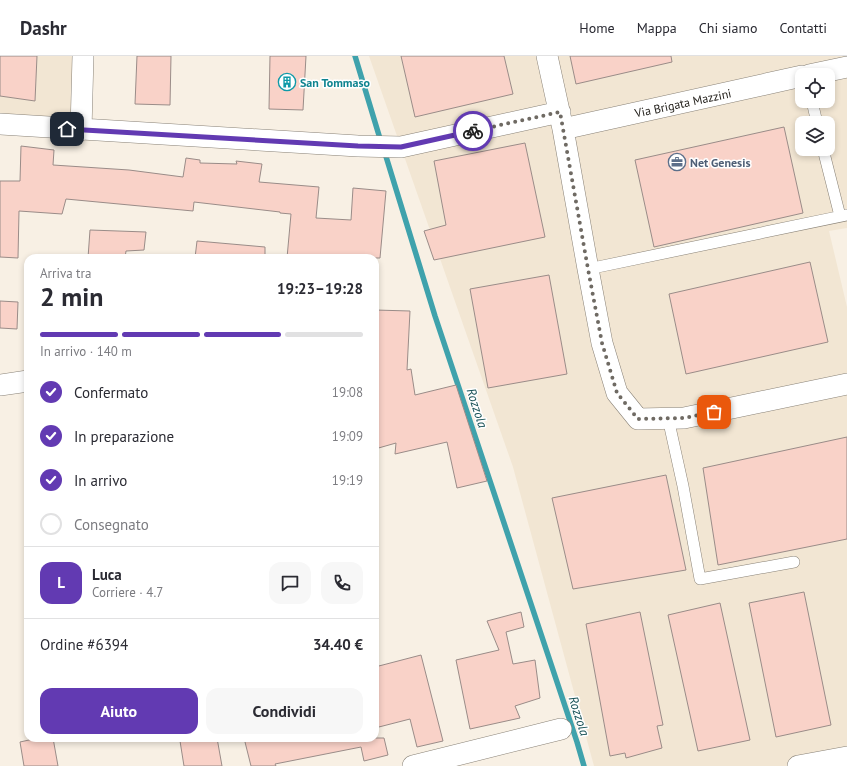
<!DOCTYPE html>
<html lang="it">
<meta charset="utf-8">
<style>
:root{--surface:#fff;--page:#f7f7f7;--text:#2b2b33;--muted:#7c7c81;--line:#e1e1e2;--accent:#623ab2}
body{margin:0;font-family:"PT Sans",sans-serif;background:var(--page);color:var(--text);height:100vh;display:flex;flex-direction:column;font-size:15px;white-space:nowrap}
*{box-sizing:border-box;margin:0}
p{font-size:13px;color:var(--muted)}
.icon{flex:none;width:22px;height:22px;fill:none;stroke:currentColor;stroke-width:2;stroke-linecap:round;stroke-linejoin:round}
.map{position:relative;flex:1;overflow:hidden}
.sheet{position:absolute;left:24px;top:198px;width:355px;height:488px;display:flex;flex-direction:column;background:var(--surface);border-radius:12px;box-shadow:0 2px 6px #0003}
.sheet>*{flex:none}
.controls{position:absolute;left:795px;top:12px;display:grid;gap:8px}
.controls a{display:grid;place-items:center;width:40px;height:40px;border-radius:8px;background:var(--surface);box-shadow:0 2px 6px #0003;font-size:20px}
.pin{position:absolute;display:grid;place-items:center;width:34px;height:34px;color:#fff;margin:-17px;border-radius:8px;box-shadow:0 2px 6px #0006}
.courier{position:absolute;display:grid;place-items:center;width:40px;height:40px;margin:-20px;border:3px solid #623ab2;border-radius:50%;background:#fff;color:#222;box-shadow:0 1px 5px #0007}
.head em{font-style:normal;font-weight:700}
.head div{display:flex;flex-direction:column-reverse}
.head{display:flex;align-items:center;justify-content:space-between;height:68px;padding:0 16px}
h1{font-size:26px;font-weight:700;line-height:30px}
.bar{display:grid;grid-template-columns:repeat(4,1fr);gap:6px 4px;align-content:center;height:48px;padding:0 16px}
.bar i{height:5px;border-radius:3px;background:var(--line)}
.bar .on{background:var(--accent)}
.bar p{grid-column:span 4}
.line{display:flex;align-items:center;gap:10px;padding:0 16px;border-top:1px solid var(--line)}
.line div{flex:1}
.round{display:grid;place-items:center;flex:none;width:42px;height:42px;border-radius:12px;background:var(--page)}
ol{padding:0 16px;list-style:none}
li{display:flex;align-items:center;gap:12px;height:44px}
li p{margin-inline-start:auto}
li .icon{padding:4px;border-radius:50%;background:var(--accent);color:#fff;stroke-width:4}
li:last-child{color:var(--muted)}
li i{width:22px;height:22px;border:2px solid var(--line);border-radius:50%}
.action{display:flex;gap:8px;margin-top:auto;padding:8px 16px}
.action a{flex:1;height:46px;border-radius:12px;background:var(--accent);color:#fff;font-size:16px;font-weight:700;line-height:46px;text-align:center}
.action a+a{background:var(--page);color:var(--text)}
header{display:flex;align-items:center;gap:24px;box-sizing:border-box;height:56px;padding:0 20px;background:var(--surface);border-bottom:1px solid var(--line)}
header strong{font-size:19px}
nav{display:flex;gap:22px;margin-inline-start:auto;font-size:14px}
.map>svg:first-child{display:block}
</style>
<header>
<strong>Dashr</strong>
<nav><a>Home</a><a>Mappa</a><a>Chi siamo</a><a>Contatti</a></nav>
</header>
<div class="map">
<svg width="847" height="710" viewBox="0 0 847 710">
<rect width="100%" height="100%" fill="#f8f0e4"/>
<path fill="#f2e6d3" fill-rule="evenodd" d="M0,0H86L81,74L0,67Z
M369,0H847V172L829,175L847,251V710H594L513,411ZM802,19H828V45H802ZM802,67H828V93H802Z"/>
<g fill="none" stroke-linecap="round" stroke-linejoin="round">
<path stroke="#3fa2ac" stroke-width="5.5" d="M355,0L381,86
M384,94L435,260L577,686L584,710"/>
</g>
<path fill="#f9d2c8" stroke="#9a8c88" d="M0,0H37L35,45L0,40Z
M137,0H171L170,49L135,48Z
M270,0H306L303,54L269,53Z
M401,0H504L513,38L415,61Z
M570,0H671L672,6L576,28Z
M784,71L803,157L654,191L635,104Z
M525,87L545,181L434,204L424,175L446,169L434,105Z
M21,90L54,94L53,109L129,114L183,121L186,102L200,104V107L237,108L236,105L262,108L259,126L319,131L316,162L351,164L353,132L386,135L380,202H287L291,158L280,157V156L194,146L193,155L66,143L62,158L19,155L18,202L0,201V125H20Z
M90,174L146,176L144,194L126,195L125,202H88Z
M197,185L265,191V202H195Z
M810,206L828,286L686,318L669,238Z
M549,219L567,318L488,332L470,233Z
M0,245L18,246L17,273L0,272Z
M375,254L410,255L407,314L411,313L415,339L456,329L487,425L457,432L447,386L395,398L396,387L375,393Z
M847,381V483L718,509L703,412Z
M666,419L686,514L573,533L552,442Z
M804,536L831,669L776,681L749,547Z
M720,547L750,684L698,695L668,559Z
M521,556L524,571L506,576L513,608L535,604L540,642L515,650L520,662L470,673L456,604L499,594L487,565Z
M640,556L663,669L657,670L662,692L626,702L625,697L610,700L586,568Z
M421,599L443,685L417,691L410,663L375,672V611Z
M38,682H53L58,710H24L20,686Z
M190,682H217L222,710H184L180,685Z
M244,682H384L388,699L364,705L361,691L275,708L276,710H251Z"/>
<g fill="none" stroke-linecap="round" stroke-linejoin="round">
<defs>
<path id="service" d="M812,45L817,67
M823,93L840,160
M588,213L847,159
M668,362L683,430L700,523L794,506"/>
<path id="minor" d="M547,0L563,73L588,213L602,287L617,337L638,363L684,362L847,328
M809,19L847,11
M0,68L358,90L401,91L560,56
M563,73L802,20
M81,74L83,0
M0,329L28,325
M413,710L561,673
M798,710L847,701"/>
</defs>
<use href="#service" stroke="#898277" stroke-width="12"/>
<use href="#minor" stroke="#898277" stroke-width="22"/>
<use href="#service" stroke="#fff" stroke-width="11"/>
<use href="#minor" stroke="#fff" stroke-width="21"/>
</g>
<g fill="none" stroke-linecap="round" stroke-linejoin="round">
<path stroke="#6f6a63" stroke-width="4" stroke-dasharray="0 7.2" d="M473,75L560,56L588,213L602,287L617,337L638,363L684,362L714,356"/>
<path stroke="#623ab2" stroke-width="5" d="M67,73L358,90L401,91L473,75"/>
</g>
<defs>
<symbol id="building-ring" viewBox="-11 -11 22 22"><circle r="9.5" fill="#fff" stroke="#0f9aa8" stroke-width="1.5"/><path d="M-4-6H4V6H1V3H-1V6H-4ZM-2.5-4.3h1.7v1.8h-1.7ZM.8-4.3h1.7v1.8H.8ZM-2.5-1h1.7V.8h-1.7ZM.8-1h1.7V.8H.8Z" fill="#0f9aa8"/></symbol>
<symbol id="office-ring" viewBox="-11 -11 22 22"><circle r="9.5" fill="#fff" stroke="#5c6f8a" stroke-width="1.5"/><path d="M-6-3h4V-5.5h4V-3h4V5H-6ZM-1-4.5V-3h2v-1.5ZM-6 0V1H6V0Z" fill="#5c6f8a"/></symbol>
</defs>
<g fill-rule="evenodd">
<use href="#building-ring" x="277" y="16" width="20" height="20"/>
<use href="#office-ring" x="667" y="96" width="20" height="20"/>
</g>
<g text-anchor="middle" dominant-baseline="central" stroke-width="3" stroke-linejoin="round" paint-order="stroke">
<g font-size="12" font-weight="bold" fill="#0d838f" stroke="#fff" text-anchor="start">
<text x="300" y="26">San Tommaso</text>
</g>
<g font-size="12" fill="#25221d" stroke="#fff">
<text transform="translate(683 47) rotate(-12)">Via Brigata Mazzini</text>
</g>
<g font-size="12" font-weight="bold" fill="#4e5e75" stroke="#fff" text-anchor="start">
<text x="690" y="106">Net Genesis</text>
</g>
<g font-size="13" font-style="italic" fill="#185156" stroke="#fff">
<text transform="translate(477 352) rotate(72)">Rozzola</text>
<text transform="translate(579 660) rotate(72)">Rozzola</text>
</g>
</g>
</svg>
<div class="controls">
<a><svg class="icon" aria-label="locate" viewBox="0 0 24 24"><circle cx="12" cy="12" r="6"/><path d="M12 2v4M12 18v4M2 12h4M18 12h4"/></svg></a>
<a><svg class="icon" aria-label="layers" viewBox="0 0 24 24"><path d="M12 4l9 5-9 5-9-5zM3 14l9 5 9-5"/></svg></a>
</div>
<div class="pin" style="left:714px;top:356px;background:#ea580c"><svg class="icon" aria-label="bag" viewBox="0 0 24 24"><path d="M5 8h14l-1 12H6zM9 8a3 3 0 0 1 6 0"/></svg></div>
<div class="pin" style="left:67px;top:73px;background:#1f2937"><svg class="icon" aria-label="home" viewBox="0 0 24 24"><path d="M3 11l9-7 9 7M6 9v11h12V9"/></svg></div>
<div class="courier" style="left:473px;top:75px"><svg class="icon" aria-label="bike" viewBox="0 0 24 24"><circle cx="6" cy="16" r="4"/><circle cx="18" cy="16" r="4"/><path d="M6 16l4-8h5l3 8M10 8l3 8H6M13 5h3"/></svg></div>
<section class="sheet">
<div class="head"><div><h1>2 min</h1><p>Arriva tra</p></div><em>19:23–19:28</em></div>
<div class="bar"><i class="on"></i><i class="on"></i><i class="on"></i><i></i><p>In arrivo · 140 m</p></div>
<ol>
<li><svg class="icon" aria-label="check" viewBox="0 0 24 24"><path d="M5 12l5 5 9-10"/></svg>Confermato<p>19:08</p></li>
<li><svg class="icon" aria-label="check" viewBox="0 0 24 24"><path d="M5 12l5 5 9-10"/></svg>In preparazione<p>19:09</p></li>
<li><svg class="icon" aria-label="check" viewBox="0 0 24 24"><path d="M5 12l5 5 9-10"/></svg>In arrivo<p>19:19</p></li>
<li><i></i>Consegnato</li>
</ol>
<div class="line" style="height:72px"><b class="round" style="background:var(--accent);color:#fff">L</b><div><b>Luca</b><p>Corriere · 4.7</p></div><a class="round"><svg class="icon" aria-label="chat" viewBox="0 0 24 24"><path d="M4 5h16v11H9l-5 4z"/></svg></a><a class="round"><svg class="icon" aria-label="phone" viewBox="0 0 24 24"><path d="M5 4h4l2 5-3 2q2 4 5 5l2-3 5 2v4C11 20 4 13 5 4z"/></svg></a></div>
<div class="line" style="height:52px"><div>Ordine #6394</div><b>34.40 €</b></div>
<div class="action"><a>Aiuto</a><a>Condividi</a></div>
</section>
</div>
